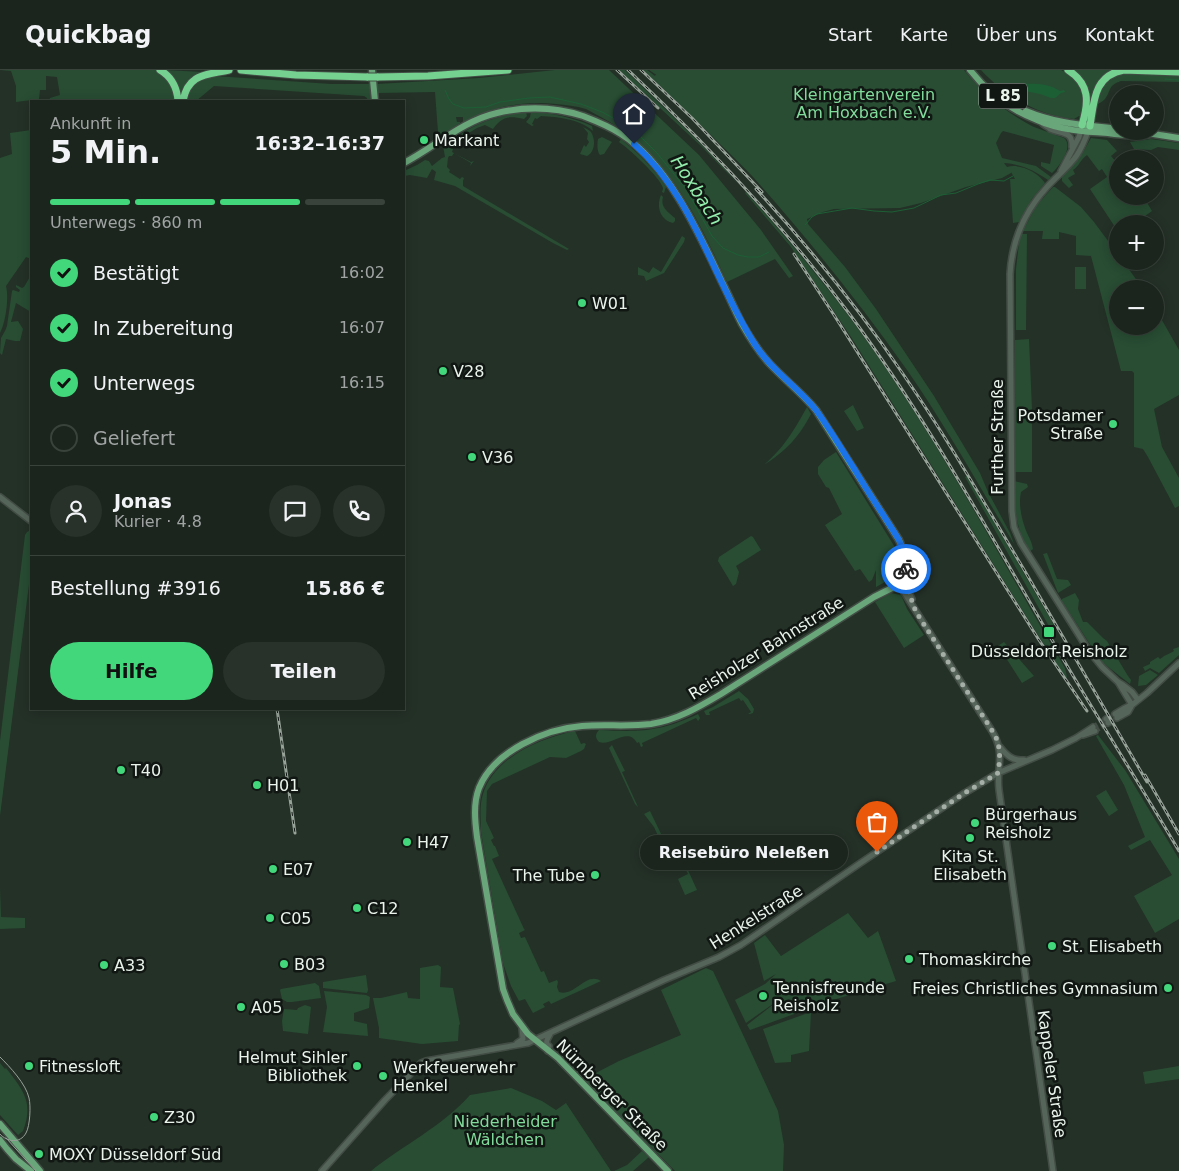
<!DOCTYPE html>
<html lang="de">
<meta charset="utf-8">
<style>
:root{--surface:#1b251d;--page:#28312a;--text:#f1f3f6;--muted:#a0a5a4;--line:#39423b;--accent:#42d77b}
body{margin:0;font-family:"DejaVu Sans",sans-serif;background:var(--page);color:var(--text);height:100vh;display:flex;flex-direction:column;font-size:19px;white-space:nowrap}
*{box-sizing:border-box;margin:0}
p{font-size:16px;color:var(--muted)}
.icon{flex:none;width:28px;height:28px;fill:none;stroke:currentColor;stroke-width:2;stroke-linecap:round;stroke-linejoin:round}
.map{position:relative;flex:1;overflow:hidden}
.side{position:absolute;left:30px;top:30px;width:375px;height:610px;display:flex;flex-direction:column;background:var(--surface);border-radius:0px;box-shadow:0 2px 12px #0003,0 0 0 1px var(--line)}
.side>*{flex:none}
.tools{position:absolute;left:1109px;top:15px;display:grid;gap:10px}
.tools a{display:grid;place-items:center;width:55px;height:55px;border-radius:50%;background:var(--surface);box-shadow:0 2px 12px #0003,0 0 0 1px var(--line);font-size:25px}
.pin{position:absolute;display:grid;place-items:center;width:42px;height:42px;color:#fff;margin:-51px -21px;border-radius:50% 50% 50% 0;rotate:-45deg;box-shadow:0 0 5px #0007}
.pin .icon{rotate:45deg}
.courier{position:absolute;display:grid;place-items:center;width:50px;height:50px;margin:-25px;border:4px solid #1a73e8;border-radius:50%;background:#fff;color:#222;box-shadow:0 1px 6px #0007}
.bubble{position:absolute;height:35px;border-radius:18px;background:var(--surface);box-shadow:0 2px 12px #0003,0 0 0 1px var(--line);font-size:16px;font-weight:800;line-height:35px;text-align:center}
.summary em{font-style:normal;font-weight:800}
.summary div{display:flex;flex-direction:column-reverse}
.summary{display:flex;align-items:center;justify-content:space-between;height:85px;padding:0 20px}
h1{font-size:32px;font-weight:800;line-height:38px}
.bar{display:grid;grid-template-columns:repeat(4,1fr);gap:8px 5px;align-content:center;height:60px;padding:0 20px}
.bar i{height:6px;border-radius:4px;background:var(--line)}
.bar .on{background:var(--accent)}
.bar p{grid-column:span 4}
.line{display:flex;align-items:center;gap:12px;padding:0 20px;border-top:1px solid var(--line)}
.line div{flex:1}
.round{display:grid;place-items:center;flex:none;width:52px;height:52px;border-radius:26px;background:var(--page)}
ol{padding:0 20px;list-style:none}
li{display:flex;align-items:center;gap:15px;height:55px}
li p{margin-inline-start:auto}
li .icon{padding:5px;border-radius:50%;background:var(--accent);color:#111;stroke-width:4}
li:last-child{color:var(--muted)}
li i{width:28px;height:28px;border:2px solid var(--line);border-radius:50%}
.action{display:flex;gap:10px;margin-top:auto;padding:10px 20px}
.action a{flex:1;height:58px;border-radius:30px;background:var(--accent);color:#111;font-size:20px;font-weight:800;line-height:58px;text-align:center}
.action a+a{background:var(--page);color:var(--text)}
header{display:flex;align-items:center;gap:30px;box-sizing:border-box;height:70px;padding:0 25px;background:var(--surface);border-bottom:1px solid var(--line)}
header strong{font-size:24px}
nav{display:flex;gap:28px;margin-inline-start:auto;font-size:18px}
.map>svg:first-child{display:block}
</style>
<header>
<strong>Quickbag</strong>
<nav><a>Start</a><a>Karte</a><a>Über uns</a><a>Kontakt</a></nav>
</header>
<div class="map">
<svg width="1179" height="1101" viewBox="0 0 1179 1101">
<rect width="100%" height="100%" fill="#243127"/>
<path fill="#284d33" d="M0,0H156L172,14L175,31H42L49,30L50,28L60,25L57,7L46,6V20H40L39,29L16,32V16L11,1Z
M164,0L203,2L181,31Z
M555,0H609L699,85L761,160L793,206L789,208L775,189L727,212C697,146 667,81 599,46C594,44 591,41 586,39C576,36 565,35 556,34C524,30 492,37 463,52V47H456L457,52H460V53L441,66L438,62L435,22L378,23L377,14L479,8Z
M619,0H625C663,37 702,73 738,114L701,76Z
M643,0H647L655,6L656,4H655L649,0H964C981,22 1009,45 1034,57C1044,61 1054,64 1064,68C1074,76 1060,96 1052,103L1041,96V92L1050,94L1054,75L1003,61L1001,63L996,73L1002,88L1036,96L1051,107L1048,110C1035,101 1021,94 1004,93L1007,97C1019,93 1038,102 1045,113L1032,129L1019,152L1013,153L1010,109H1015L1011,102V103L1002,108L966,117L921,133L900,138L834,139L823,142L807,149L808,154L845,197L876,239L934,326L980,403L988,422L1010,463L1014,474C979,416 946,356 907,300C860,233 808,169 754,108C744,97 733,87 722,76C696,50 670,25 643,0Z
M981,0H1061C1083,10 1084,24 1081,46H1079L1074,49C1038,45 1006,27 981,0Z
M1071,0H1113L1108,3L1089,47H1088L1087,17L1083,9Z
M1125,4L1179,6V12L1121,11C1107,16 1112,20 1105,29C1103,31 1100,33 1098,34C1102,16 1106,8 1125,4Z
M214,6L331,14H371L372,31H368L367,28L364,26L214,16L196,31H185C191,13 196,10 214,6Z
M526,42L527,46L524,49C509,46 502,46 493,59L485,55L477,58L454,72L453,71C471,53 501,45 526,42Z
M531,42C552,43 572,47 592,56L593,61C580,49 558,47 541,46L537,49L535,48L532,54L534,55L532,56L526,52L530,47Z
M583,57C587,59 588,59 591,62C596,70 595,82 587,86L580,84L584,75L586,77L589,72L587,69L588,63Z
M31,60V189L26,187L6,216C9,227 6,252 0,263V88L12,84L10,63Z
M602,67L612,72L604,84L600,85C597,82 597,74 598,69Z
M1091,68L1107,70L1117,81L1111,86L1117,93L1118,126H1135L1133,128L1138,136L1146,131L1152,141L1145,146L1149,152L1147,154H1118L1117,160L1090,119L1107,107L1102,99L1099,101L1087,85C1080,90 1080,95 1073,100L1075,104L1068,108L1073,115L1069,118L1062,111V107L1082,84Z
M621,69C638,83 654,98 666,117L664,123L662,122C662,121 663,120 663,118C661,108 628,78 619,72Z
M1151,69L1179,73V80L1158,77L1151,80L1134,79L1130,72Z
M451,71L453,73L451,78L453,79L452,82L471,92L474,91L470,96L471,93L454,83L452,86H449L448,88L447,97L450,100L449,102L460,109L462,107L464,108L463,111V116L569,179L567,180L553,173L455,116L434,110L436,102L432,99L427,108L410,105L404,106V101L417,95L425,90L429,91L432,96L442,88L445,87L443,76Z
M1053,117H1055L1081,137L1094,152L1117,183L1118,191H1123L1143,219H1118V256H1155V238L1179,280V325L1154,339L1162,377L1179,408V436L1175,438L1148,387L1143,379L1134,377V303L1132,301H1121L1091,186L1076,185V166L1059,162V169H1042L1043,161H1023L1036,136Z
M746,122C797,179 846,239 889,303C953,398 1007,500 1065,598L1067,607L1066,608L1038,565L851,267L791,177L745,123Z
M661,125L663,127C660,137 668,142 675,148V151L673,153C660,150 656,137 661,125Z
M1020,164H1027L1026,260H1016V199Z
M682,166L685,168L684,172L664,203L646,211L644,206L638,205V197L649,203L653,197L661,202Z
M1075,197H1086V219H1075Z
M31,205V242L16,233L11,252L18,251L23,259L20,271H15L6,269L2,285L0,283L1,268L5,261L7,256L12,221L13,220L19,222L20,220L16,217V215L22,218L24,217Z
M1029,269L1032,339V402H1014L1015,270Z
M853,335L864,358L857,361L844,341Z
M807,337L811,344C799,367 786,381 764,395C785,376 793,362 807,337Z
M836,382L896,479C896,492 889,500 885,512L876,517V500L872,510L869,512L860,499L855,501L825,455L842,444L829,418L826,417L818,404V397L824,390Z
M967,406L1054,555L1050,558L965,407Z
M1014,411L1027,414L1028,417L1021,422C1018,435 1022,451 1027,463C1030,469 1032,473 1033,479L1029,482C1015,456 1015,439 1014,411Z
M31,460V498L0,746V671L25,465L27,462Z
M751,466L753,467L761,480L736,496L739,502L736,514L733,516L718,491L719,487Z
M1047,483L1057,509L1068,510L1071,515L1058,523L1043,484Z
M891,523L901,525L907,539L924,565L904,578L875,532Z
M1075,523L1079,530L1078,539L1083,552H1087L1103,568L1107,571L1128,606L1131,610L1130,614L1103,593L1095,582L1062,531V529Z
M1004,572L1034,606L1022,613L1008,591L996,577Z
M1179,577V585L1159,603L1150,598L1145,601L1143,597L1150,594V592L1158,587L1160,589L1163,587L1164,586C1168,584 1171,583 1174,581L1173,579Z
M1150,600L1158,605L1146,615L1138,616L1139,606Z
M739,621L748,629L754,639L753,643L750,644H748L751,642L743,630L741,631L739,628L709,642L710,645H706L704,641L713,637Z
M698,644L700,648L699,650L698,651L696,648L642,673L643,676L641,677L639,672L637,673C628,656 611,677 599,672C595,668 595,664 599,660C640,662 660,662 698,644Z
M575,661L581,674L584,673L586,674L584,679L581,681L566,688L550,687L492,714L487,721L486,751L494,768L491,770L494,776H495L499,786L492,789L524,859L525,860L519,863L521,868L525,867L541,902L544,901L549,913L557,910L558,912L557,917L559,922C575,927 586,901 601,911L551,934L549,931L543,934L545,937L533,943L525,929L519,931L511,916L503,893L481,762C481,749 479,736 483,724C494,687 541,668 575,661Z
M1098,665L1125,700L1179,789V849L1155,863L1134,826L1172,805L1150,770L1131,780L1128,776L1145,767L1124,715L1096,666Z
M612,675L625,701L622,702L638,737L635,734L609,678Z
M1106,720L1118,740L1109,746L1096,726Z
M650,741L663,768L665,767L671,778L677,776L697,820L685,825L678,809L688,804L680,788L670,792L654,757L644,744Z
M0,818L1,847L25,848V858L0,859Z
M848,843L868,868L878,861L896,911L833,930L750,960L747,955L784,926L746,953L735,930L765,914L776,904L764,911L754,873L765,865L781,886Z
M438,895L441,897L440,917L453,918L460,954L459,955L458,971L422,974L379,968V958L373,928H381L407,922L408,928L420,929V898Z
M706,898L713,901L745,969L778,1041L784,1075L783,1101H675L584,1009L619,991L681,965L661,920Z
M366,905L368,920L367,923L323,918V912Z
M315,913L319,916L321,928L292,932H287L282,929L280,920L281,919Z
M324,921L366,925L370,927L369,938L354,943V951L367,954L368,966L323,962L327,937Z
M305,935L311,937L308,964L283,961L282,951L284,939L297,940L298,938Z
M811,942L809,981L791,985V992L775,993L763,959Z
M0,993L5,999L6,998C23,1020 34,1032 23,1061L18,1065L0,1045Z
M1179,996V1009L1145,1014L1143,1002Z
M511,1018L542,1031L556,1040L566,1033L611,1101H371C402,1076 444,1055 470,1025Z
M642,1081L649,1087L633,1101H614L627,1095Z"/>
<path fill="#1d5f35" d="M1023,14C1035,13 1050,14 1060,21L1064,20L1065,22L1061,23L1055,28H1051L1040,24L1020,20L1019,16Z"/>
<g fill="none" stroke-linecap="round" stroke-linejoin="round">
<path stroke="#1d5f35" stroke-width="1" d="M1165,9L1179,10
M445,20L449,29L453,34L464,38L486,37L500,32L529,28L550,27L581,34L602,42L628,56L639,65L657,83L686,119L712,166L723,178L738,185L748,187H759L769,182
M805,155L812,147L817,144L852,138L874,141L892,142L914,138L941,125L956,123L978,114L990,110L1004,111L1013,106"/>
<path stroke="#424e45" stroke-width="5" stroke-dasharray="5 2.5" stroke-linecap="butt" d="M1093,657L1106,649
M1095,661L1108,653"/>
<defs>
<path id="minor" d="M1043,54C1044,55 1050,58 1050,59C1062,64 1073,61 1072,77
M1088,62C1084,71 1081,81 1074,89C1066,99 1056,107 1047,117C1024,142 1012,170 1010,204L1012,441L1014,457L1021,473L1089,581L1102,597L1118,612L1123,615L1132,622L1138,630
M1061,101L1079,67L1081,59
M0,427L31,451
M907,513L908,520L912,529
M900,516L992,661C1006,684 996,697 999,720L1053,1101
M1118,612L1132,635
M1115,644L1125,638L1131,635
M1117,648L1128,642L1132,635L1147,623L1179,593
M1106,649L1108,648
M1108,653L1110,652
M1083,665L1095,661
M1000,677C1007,686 1013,691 1024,690
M517,973L523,969L522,958
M548,981L549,976C544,972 548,969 550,964
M322,1101L385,1030L421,993L426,991L528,973L664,910L719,887L741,875L856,796L963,724L998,703L1052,680L1076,668L1093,657"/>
<path id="major" d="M372,0L375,31
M970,0C987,22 1011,40 1037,50C1059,60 1085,62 1108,63C1122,65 1137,67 1150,64
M1026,41C1057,54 1085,55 1118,59
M1147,63L1179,68
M404,93C435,77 462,51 497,43C526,36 555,37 583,46C596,51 609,56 621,64C668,94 699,163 722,212C729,226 735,241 742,254C750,268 759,282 770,294C785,310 802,323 816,340L899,470L905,485L906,503L909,509L906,515L900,516L895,513V508
M0,1054L40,1101
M0,1070L7,1079L16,1089L31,1101
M668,1101L558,988L528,964L513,944L507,930L503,919L477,767C475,751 473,734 479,718C494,681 545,659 582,656C605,654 628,657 651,654C677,650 699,637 721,624L874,527L894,517L899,516"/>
<path id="highway" d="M160,0C172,7 177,17 178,31
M241,0L296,5L368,7
M1068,0C1090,14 1089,32 1082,55
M377,7L428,6L508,0
M183,31C188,3 207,5 229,0
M1090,56C1094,31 1094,5 1124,0L1179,2"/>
</defs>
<use href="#minor" stroke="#424d45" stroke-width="8"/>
<use href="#major" stroke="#424d45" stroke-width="9"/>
<use href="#highway" stroke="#424d45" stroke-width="9"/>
<use href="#minor" stroke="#566559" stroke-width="5"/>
<use href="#major" stroke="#69a67a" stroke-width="6"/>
<use href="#highway" stroke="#75d190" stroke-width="7"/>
<path stroke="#97a299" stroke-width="1" d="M0,987C10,997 26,1014 29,1028C31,1036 30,1056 26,1063C20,1074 7,1072 0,1064
M6,1068L36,1101"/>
<defs>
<path id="rail" d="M617,0L658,38
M628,0C709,76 785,157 851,246C924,345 983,452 1045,558C1088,633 1135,706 1179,781
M641,0L692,48L762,122
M756,119C809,177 859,239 903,304C948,369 986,436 1026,503C1066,573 1107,642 1147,712
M794,184L834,245L1039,570L1087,641
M277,639L295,763
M1145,705L1179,764"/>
</defs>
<use href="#rail" stroke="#97a299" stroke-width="3"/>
<use href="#rail" stroke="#111713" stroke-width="1" stroke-dasharray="4" stroke-linecap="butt"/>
<defs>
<path id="highway-bridge" d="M368,7H377"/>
</defs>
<use href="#highway-bridge" stroke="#424d45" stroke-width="9" stroke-linecap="butt"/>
<use href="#highway-bridge" stroke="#75d190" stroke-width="7"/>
</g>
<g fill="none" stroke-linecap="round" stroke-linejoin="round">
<path stroke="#a5afa7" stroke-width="5" stroke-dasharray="0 9" d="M877,782L963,724L998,703C1000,689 1001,678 995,665L916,542L908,520V507L906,499"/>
<path stroke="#1a73e8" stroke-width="6" d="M634,74C695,128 713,210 756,276C772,301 798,317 816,340C830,359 842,380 855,400C869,424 885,447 899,470L906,488V499"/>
</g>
<g fill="#42d77b" stroke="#111713" stroke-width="2">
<circle cx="424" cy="70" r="5"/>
<circle cx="582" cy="233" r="5"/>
<circle cx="443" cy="301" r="5"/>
<circle cx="1113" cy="354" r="5"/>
<circle cx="472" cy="387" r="5"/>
<rect x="1043" y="556" width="12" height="12" rx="2.5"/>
<circle cx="121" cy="700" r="5"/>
<circle cx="257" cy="715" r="5"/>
<circle cx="975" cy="753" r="5"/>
<circle cx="970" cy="768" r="5"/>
<circle cx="407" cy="772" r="5"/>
<circle cx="273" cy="799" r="5"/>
<circle cx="595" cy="805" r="5"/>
<circle cx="357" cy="838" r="5"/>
<circle cx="270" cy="848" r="5"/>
<circle cx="1052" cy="876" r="5"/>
<circle cx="909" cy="889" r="5"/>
<circle cx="284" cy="894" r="5"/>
<circle cx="104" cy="895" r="5"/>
<circle cx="1168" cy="918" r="5"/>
<circle cx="763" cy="926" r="5"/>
<circle cx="241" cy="937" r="5"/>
<circle cx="29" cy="996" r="5"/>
<circle cx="357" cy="996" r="5"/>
<circle cx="383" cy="1006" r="5"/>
<circle cx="154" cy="1047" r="5"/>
<circle cx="39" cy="1084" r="5"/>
</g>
<g text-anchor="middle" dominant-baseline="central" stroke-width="5" stroke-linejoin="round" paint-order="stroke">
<rect fill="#111713" stroke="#a9b1ab" stroke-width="1" x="979" y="13.5" width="48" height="25" rx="4"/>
<g font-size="15" font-weight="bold" fill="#eaf3ec">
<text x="1003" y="26">L 85</text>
</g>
<g font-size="16" fill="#81db9b" stroke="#111713">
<text x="864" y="24">Kleingartenverein<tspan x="864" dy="18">Am Hoxbach e.V.</tspan></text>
<text x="505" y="1051">Niederheider<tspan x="505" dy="18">Wäldchen</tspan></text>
</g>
<g font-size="16" fill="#eaf3ec" stroke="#111713" text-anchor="start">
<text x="434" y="70">Markant</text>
<text x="592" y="233">W01</text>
<text x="453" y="301">V28</text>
<text x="1103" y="345" text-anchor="end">Potsdamer<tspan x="1103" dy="18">Straße</tspan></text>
<text x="482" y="387">V36</text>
<text x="1049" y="581" text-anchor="middle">Düsseldorf-Reisholz</text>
<text x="131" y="700">T40</text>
<text x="267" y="715">H01</text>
<text x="985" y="744">Bürgerhaus<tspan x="985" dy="18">Reisholz</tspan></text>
<text x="417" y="772">H47</text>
<text x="970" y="786" text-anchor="middle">Kita St.<tspan x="970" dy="18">Elisabeth</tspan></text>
<text x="283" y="799">E07</text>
<text x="585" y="805" text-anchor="end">The Tube</text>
<text x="367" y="838">C12</text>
<text x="280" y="848">C05</text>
<text x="1062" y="876">St. Elisabeth</text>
<text x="919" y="889">Thomaskirche</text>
<text x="294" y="894">B03</text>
<text x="114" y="895">A33</text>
<text x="773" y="917">Tennisfreunde<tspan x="773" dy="18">Reisholz</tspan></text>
<text x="1158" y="918" text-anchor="end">Freies Christliches Gymnasium</text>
<text x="251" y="937">A05</text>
<text x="347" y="987" text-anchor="end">Helmut Sihler<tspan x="347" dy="18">Bibliothek</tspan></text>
<text x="39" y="996">Fitnessloft</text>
<text x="393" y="997">Werkfeuerwehr<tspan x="393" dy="18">Henkel</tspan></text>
<text x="164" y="1047">Z30</text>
<text x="49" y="1084">MOXY Düsseldorf Süd</text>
</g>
<g font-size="16" fill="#eaf3ec" stroke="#111713">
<text transform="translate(997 367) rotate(-90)">Further Straße</text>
<text transform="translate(766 578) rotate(-32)">Reisholzer Bahnstraße</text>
<text transform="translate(756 847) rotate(-32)">Henkelstraße</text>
<text transform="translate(1052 1004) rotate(82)">Kappeler Straße</text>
<text transform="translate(612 1025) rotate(45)">Nürnberger Straße</text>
</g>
<g font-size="18" font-style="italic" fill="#93edac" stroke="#111713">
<text transform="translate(697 120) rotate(57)">Hoxbach</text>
</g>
</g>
</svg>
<div class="tools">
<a><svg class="icon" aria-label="locate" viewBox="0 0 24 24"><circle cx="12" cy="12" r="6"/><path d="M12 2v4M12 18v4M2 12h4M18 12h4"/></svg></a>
<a><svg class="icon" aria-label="layers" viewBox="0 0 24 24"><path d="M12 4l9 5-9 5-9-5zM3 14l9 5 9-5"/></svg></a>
<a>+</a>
<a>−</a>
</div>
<div class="pin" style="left:877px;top:782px;background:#ea580c"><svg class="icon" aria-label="bag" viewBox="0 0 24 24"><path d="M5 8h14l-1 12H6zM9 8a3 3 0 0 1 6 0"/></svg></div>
<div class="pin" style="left:634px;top:74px;background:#1f2937"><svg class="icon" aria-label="home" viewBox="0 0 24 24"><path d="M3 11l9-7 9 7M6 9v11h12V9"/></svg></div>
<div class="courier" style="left:906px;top:499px"><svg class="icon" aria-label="bike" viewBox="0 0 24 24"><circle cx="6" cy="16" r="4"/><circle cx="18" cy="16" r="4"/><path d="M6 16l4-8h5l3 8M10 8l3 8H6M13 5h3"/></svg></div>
<div class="bubble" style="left:640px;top:765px;width:208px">Reisebüro Neleßen</div>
<section class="side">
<div class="summary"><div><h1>5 Min.</h1><p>Ankunft in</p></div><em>16:32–16:37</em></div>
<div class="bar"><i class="on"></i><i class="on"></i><i class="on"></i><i></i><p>Unterwegs · 860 m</p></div>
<ol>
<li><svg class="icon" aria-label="check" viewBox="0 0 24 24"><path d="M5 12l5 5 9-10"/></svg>Bestätigt<p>16:02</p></li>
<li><svg class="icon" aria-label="check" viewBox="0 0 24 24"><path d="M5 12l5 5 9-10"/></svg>In Zubereitung<p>16:07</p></li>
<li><svg class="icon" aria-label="check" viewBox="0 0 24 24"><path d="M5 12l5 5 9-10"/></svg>Unterwegs<p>16:15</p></li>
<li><i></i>Geliefert</li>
</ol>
<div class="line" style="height:90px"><a class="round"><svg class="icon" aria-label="person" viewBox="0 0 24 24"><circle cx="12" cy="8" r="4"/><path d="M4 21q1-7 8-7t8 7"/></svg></a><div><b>Jonas</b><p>Kurier · 4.8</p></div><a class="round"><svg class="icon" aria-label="chat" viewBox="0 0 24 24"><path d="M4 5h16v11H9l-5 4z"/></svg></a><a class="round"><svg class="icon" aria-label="phone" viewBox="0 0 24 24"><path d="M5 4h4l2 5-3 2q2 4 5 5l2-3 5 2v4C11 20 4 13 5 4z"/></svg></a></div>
<div class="line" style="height:65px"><div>Bestellung #3916</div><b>15.86 €</b></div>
<div class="action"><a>Hilfe</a><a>Teilen</a></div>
</section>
</div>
